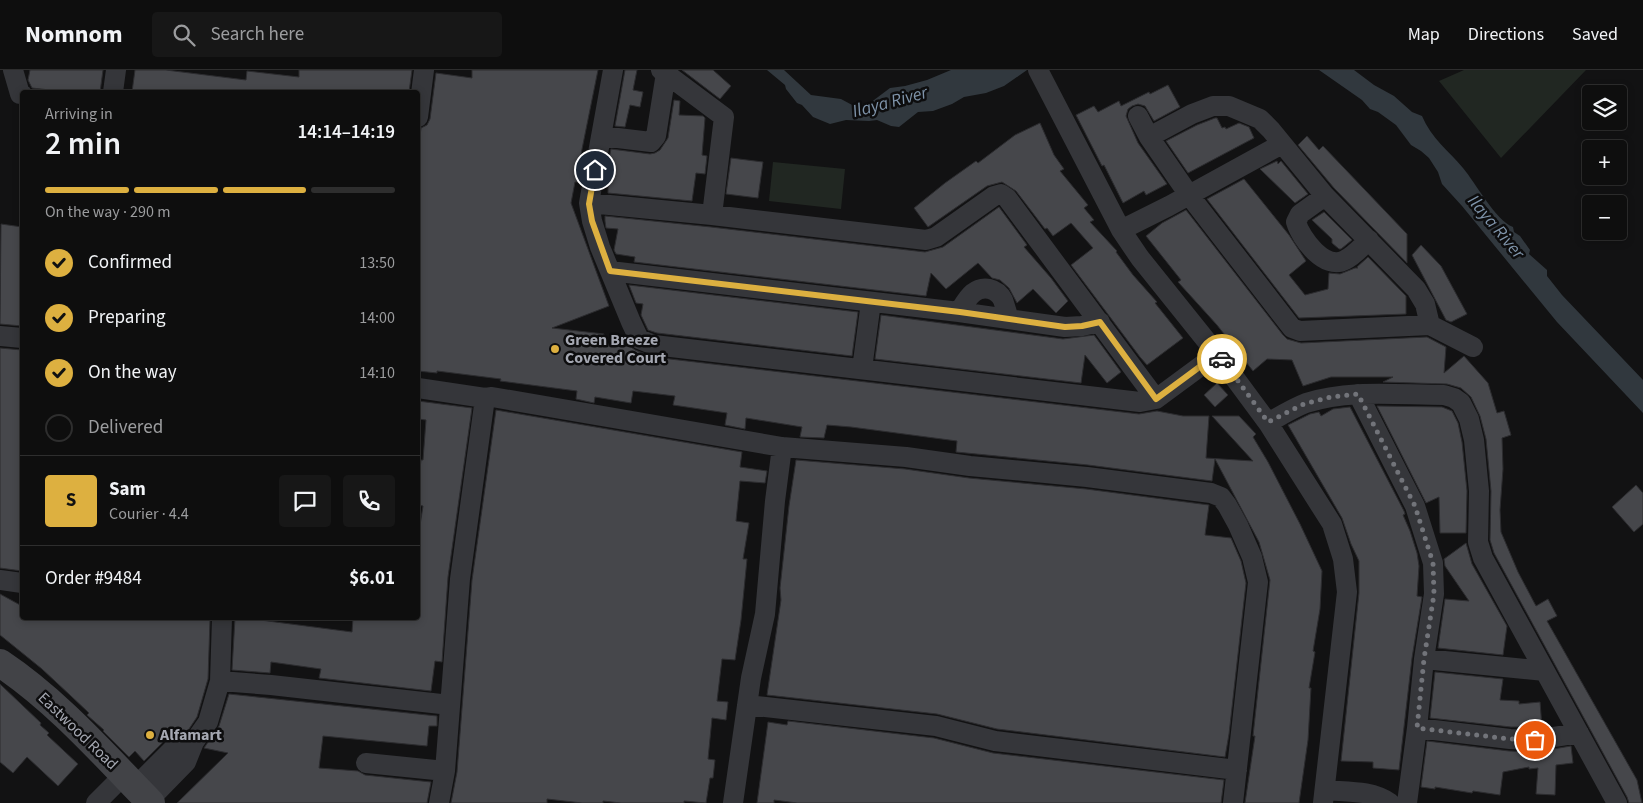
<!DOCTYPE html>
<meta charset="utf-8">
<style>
:root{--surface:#0e0e0e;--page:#171717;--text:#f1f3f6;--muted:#9b9c9e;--line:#2e2e2e;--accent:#ddb040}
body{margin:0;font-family:"Source Sans 3",sans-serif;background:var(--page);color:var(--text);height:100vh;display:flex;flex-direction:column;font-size:19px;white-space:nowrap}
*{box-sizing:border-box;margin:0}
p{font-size:16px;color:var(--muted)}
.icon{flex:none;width:28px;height:28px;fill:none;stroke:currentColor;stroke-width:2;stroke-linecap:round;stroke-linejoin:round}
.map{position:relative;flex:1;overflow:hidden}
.details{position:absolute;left:20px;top:20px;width:400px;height:530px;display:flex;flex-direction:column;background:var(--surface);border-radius:5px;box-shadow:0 2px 8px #0003,0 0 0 1px var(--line)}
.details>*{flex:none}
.tools{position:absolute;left:1582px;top:15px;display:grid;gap:10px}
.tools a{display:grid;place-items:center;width:45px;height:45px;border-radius:5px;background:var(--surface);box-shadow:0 2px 8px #0003,0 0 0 1px var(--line);font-size:25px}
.pin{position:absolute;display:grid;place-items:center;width:42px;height:42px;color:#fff;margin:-21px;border:2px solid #fff;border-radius:50%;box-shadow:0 1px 5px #0007}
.courier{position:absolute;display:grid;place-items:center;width:50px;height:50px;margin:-25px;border:4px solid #ddb040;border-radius:50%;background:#fff;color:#222;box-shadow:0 1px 6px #0007}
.summary em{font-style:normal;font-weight:600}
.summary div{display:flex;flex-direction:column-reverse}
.summary{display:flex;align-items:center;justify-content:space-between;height:85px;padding:0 25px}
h1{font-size:32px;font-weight:600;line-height:38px}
.bar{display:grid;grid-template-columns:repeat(4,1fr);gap:8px 5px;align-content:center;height:60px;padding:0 25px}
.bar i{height:6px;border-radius:4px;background:var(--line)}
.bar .on{background:var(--accent)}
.bar p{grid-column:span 4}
.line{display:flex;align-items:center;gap:12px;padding:0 25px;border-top:1px solid var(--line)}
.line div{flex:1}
.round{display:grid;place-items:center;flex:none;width:52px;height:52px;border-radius:5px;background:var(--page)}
ol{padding:0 25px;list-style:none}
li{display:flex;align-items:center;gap:15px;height:55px}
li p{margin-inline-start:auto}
li .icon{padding:5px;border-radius:50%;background:var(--accent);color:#111;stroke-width:4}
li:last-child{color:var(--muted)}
li i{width:28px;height:28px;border:2px solid var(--line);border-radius:50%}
header{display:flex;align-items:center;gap:30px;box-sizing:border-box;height:70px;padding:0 25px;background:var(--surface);border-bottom:1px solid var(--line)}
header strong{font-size:24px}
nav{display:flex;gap:28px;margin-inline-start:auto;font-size:18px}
.search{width:350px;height:45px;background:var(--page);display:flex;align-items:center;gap:12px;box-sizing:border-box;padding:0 18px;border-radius:5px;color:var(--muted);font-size:19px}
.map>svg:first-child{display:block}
</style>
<header>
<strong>Nomnom</strong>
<div class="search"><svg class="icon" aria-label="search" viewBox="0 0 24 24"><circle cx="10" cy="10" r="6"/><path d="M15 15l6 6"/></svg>Search here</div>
<nav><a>Map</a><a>Directions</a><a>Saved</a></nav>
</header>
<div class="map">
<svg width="1643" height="733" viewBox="0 0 1643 733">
<rect width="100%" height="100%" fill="#121213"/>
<path fill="#212722" d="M1464,0H1586L1501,88L1439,11Z
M773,92L845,99L841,139L769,131Z"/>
<path fill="#31383e" d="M767,0H784L811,25L841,29L854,36L870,33L890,18L905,16L927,10L951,0H1027L1004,16L986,23L964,27L952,34L933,41L918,42L899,57L891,56L877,50L869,51L846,50L830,54L813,47L802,35L797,33L786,19L785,15Z
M1319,0H1354L1374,15L1394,26L1412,42L1422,46C1431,68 1449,81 1463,98C1475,112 1496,151 1513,157L1514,162L1520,166L1530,180L1529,184L1547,200V206L1562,225L1643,310V343L1557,252L1462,136L1442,114L1438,102L1429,88L1421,81L1411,75L1396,55L1378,42L1370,39L1362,30Z"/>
<path fill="#46474b" stroke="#2c2c2f" d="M30,0H103L100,22H68L32,18L28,10Z
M135,0H166L246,10L247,1L299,7V0H412L409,22H132Z
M472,0H598L579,94L584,95L581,112H575L571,133L609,236L552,258L604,264L603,273L631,277L635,280L653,287L1139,344L1157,341L1183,346H1209L1206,388L1253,391L1212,346H1239L1256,364L1253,367L1268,392L1300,454L1322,501L1320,539L1313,581L1315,582L1309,618H1311L1308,670L1299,733H1245L1255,666H1253L1270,510L1259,472L1215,389L1212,411L1088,395L956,382L957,371L851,357L827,355L824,368L800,367L802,357L746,348L745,359L725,355L727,343L673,335L675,326L633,321L631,333L595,327L594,333L576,329L577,321L500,311L501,309L437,301V303L418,301L420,281L418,280V66H420L421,58L427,55L430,49L436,3L472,8Z
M625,0H637L633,20L643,22L640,37L630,35L625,57L615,56Z
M682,0H713L731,16L720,29Z
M1168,15L1180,37L1154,51L1145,36L1138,34L1132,36L1128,39L1126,46L1138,73L1167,114L1146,125L1144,121L1123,133L1104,95L1102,96L1076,45L1094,36L1098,42L1119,31L1121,36L1149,22L1150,24Z
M674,30L680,31L679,45L703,46L705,48L702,85L707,86L705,104L696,103L692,131L608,123V116H604L611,79L650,84L655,83L660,80L668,68Z
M1215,48H1217L1222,58L1225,57L1226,59L1239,53L1249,57L1254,68L1188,103L1166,71L1197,55Z
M1040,53L1054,85L1064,99L1060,101L1088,135L1084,138L1094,150L1090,152L1117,181L1116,182L1133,205L1157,232L1155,233L1183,268L1147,295L1140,287L1071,195L1093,178L1071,153L1053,166L1047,158L1045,159L1016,121L1002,112L987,116L928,157L914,138L945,113L976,91L978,93L1015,65Z
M1307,66L1319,80L1323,76L1407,164V193L1334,118L1298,75Z
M731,88L763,92L758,128L726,124Z
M1277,91L1278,94L1281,91L1308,124L1295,133L1260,99Z
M1244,109L1289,165L1306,191L1289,205L1305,225L1328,219L1329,203L1340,204L1355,198H1358L1357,197L1368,187L1406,226V244L1299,248L1207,129Z
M999,137L1027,175L1024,177L1051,208L1068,231L1056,243L1033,219L1017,233L1009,218L1000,210L992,208L978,193L946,219L931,203L926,226L634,192L635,187L616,184L614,180L618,159L606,158L605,151V146L711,157L925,182L943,177Z
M1186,140L1283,265L1287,269L1301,273L1427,267L1446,277L1444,303L1464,286L1488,313L1497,343L1504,341L1511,365L1502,368L1503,399L1500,440L1501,462L1518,502L1536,536L1548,529L1557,546L1547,551L1637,710L1642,733H1629L1627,727L1494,483L1490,470L1491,421L1486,369L1480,346L1471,327L1461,318L1447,314L1383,312L1393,307H1331L1303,316L1292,290L1267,289L1253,301L1217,255L1178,212L1181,210L1146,166L1162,153Z
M1324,142L1352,170L1341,179H1339L1332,173V169L1312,150Z
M1,154L22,157V256L0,254Z
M1421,175L1441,196L1467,244L1451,252L1446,250L1412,185Z
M629,215L858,242L852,286L657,263L648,260L641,245L643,234L636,233Z
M881,245L1063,269L1094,265L1121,302L1107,313L1085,285L1081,313L875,289Z
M0,278L22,280V501L0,498Z
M1217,313L1228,325L1215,337L1204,325Z
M418,331L472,338L448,507L442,592L435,591L431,621L319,608L321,599L271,592L270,603L232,600L235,548H245L352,562L353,548H418V468L423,436L418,435V417L421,390H423L426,350L418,349Z
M1377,336L1442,337L1452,341L1458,353L1462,372L1467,421L1466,463H1440L1439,427L1426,433Z
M1350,337L1404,441L1405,444L1403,445L1410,461L1417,483L1419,496L1417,526L1422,527L1412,588L1399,700L1373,698V692L1341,691L1359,523V491L1351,474L1342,448L1288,355L1310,344L1319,342L1321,346L1333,339Z
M496,340L742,382L740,397L767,401L765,413L740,411L736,451L749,453L743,489H747L741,550L735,590L722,589L717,631L728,632L726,650L712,648L708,689L715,690L713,708H710L706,733L684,731V733H621L603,731V733H582L547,729V733H451L457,702L472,510Z
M796,390L905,399L969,408L1086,419L1209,435L1205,465L1231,468L1241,491L1246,513L1229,664L1225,687L997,659L937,644L767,625L781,530L780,518L789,436Z
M1636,415L1643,423V454L1634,462L1612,437Z
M1466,473L1472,494L1507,556L1503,585L1438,578L1445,529L1469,531L1445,496L1444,489Z
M0,524L22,536V548H194L210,550L208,609L197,647L187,662L167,668L144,691L135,681L129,687L103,661L104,660L87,645L89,643L71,626L42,599L0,565Z
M1435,602L1503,609L1500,630L1519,631V634L1540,632L1542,657H1511L1430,648Z
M0,614L41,653L40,655L49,663L47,665L78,694L58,716L27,687L13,703L0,692Z
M229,624L437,646V656H429L427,676L323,666L319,698L358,701L365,705L431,712L427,733H177L228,683L204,678L219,656Z
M788,651L934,668L993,683L1224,710L1221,733H797L774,730V733H757L768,652L787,655Z
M1427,671L1509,681L1535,682L1571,676L1573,693L1556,695L1555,725L1536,724L1538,698L1529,699V697L1503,702L1500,725L1473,721L1472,723L1435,717V719L1421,717Z"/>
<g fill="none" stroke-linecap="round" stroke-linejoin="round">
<path stroke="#35363a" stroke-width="20" d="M13,0L20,24H22
M613,0L589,133L592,151L600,177L631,252L639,269L654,275L1140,332L1156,329L1217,284
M661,0L724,47L712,145L926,170L936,167L994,126L1001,124L1007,128L1156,329
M1038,0L1121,160L1140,188L1217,284L1268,353L1332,454L1343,489L1347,522L1323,733
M113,22L116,0
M1213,36H1229L1260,49L1271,60L1325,126L1416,219L1425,234L1430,255L1300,261L1292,258L1189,125L1149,67L1192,44Z
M1138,46L1149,67
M418,47L424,0
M601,66L651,72L656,66L666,3
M1325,126L1300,144L1296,152C1301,169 1325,201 1345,190C1354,186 1362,176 1369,170
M589,133L712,145
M1121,160L1169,136L1282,74
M610,201L959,242L1065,257L1082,256L1100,252
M959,242C963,236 967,228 973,223C983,215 997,218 1003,230C1005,236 1007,243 1009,249
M1430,255L1473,277
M0,266L22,268
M862,299L871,232
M418,318L485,328L492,327L782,377L906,387L970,396L1087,407L1211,423L1221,427L1227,435L1238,455L1252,487L1258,512L1233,733
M1358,324L1415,436L1433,493L1434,524L1424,589L1417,658L1407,733
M1268,353C1280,346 1293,338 1306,333C1350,319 1398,325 1444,325L1454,328L1461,333L1469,349L1474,370L1479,421L1478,472L1483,488L1617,733
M0,510L22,513
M1424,589L1545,601
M220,611L271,615L450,635
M747,635L936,656L995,671L1237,700
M1417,658L1510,669L1535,670L1579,663
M366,693L445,701
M135,717L175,677L194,672
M1325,720C1348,722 1371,720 1390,733
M149,730L186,692L194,672L208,652L220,611L222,548
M96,733L124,705
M439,733L445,701L460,509L485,328
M733,733L751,608L765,544L775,431L782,377"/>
<path stroke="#424347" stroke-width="28" d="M0,593C57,631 103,684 151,733"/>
</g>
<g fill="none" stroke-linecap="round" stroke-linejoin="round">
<path stroke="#72747a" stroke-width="5" stroke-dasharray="0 9" d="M1222,289L1268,352L1304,334L1331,327L1358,324L1415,436L1433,493L1434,524L1424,589L1417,658L1510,669L1535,670"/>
<path stroke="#ddb040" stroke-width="6" d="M595,100L589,134L592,151L610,201L960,242L1065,257L1082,256L1100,252L1156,329L1217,284L1222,289"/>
</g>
<g fill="#ddb040" stroke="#0d0d0e" stroke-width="2">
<circle cx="555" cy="279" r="5"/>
<circle cx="150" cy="665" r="5"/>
</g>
<g text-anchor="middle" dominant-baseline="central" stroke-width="5" stroke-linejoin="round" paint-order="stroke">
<g font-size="16" font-weight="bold" fill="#a5a8b2" stroke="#0d0d0e" text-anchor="start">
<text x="565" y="270">Green Breeze<tspan x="565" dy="18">Covered Court</tspan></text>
<text x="160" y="665">Alfamart</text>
</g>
<g font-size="16" fill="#a5a8b2" stroke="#0d0d0e">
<text transform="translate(78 661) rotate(44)">Eastwood Road</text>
</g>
<g font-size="18" font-style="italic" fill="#7f94aa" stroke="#0d0d0e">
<text transform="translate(890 32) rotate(-15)">Ilaya River</text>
<text transform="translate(1496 157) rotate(50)">Ilaya River</text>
</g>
</g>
</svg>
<div class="tools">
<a><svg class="icon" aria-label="layers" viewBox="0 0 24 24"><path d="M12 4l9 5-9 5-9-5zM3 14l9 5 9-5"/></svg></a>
<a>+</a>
<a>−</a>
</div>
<div class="pin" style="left:1535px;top:670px;background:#ea580c"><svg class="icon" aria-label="bag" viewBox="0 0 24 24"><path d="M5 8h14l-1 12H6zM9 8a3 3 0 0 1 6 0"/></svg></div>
<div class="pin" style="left:595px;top:100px;background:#1f2937"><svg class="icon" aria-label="home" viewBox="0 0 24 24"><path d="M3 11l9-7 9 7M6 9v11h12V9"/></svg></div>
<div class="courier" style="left:1222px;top:289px"><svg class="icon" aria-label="car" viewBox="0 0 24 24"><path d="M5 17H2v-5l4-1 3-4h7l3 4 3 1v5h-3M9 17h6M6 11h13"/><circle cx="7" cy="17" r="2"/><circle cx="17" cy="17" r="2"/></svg></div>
<section class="details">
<div class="summary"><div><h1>2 min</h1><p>Arriving in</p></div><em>14:14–14:19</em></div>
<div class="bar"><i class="on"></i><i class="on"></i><i class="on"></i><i></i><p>On the way · 290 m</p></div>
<ol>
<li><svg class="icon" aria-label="check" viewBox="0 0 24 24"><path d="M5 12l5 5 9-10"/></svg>Confirmed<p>13:50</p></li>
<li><svg class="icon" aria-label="check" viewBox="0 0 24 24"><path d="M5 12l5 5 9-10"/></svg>Preparing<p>14:00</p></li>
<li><svg class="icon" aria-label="check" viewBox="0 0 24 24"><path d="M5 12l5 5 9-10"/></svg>On the way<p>14:10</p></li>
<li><i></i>Delivered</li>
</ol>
<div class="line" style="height:90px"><b class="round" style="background:var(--accent);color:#111">S</b><div><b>Sam</b><p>Courier · 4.4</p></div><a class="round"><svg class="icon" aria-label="chat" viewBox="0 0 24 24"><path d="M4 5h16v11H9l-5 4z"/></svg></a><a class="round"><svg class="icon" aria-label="phone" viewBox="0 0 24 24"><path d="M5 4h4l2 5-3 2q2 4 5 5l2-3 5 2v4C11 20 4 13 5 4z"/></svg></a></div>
<div class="line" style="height:65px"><div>Order #9484</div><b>$6.01</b></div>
</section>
</div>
